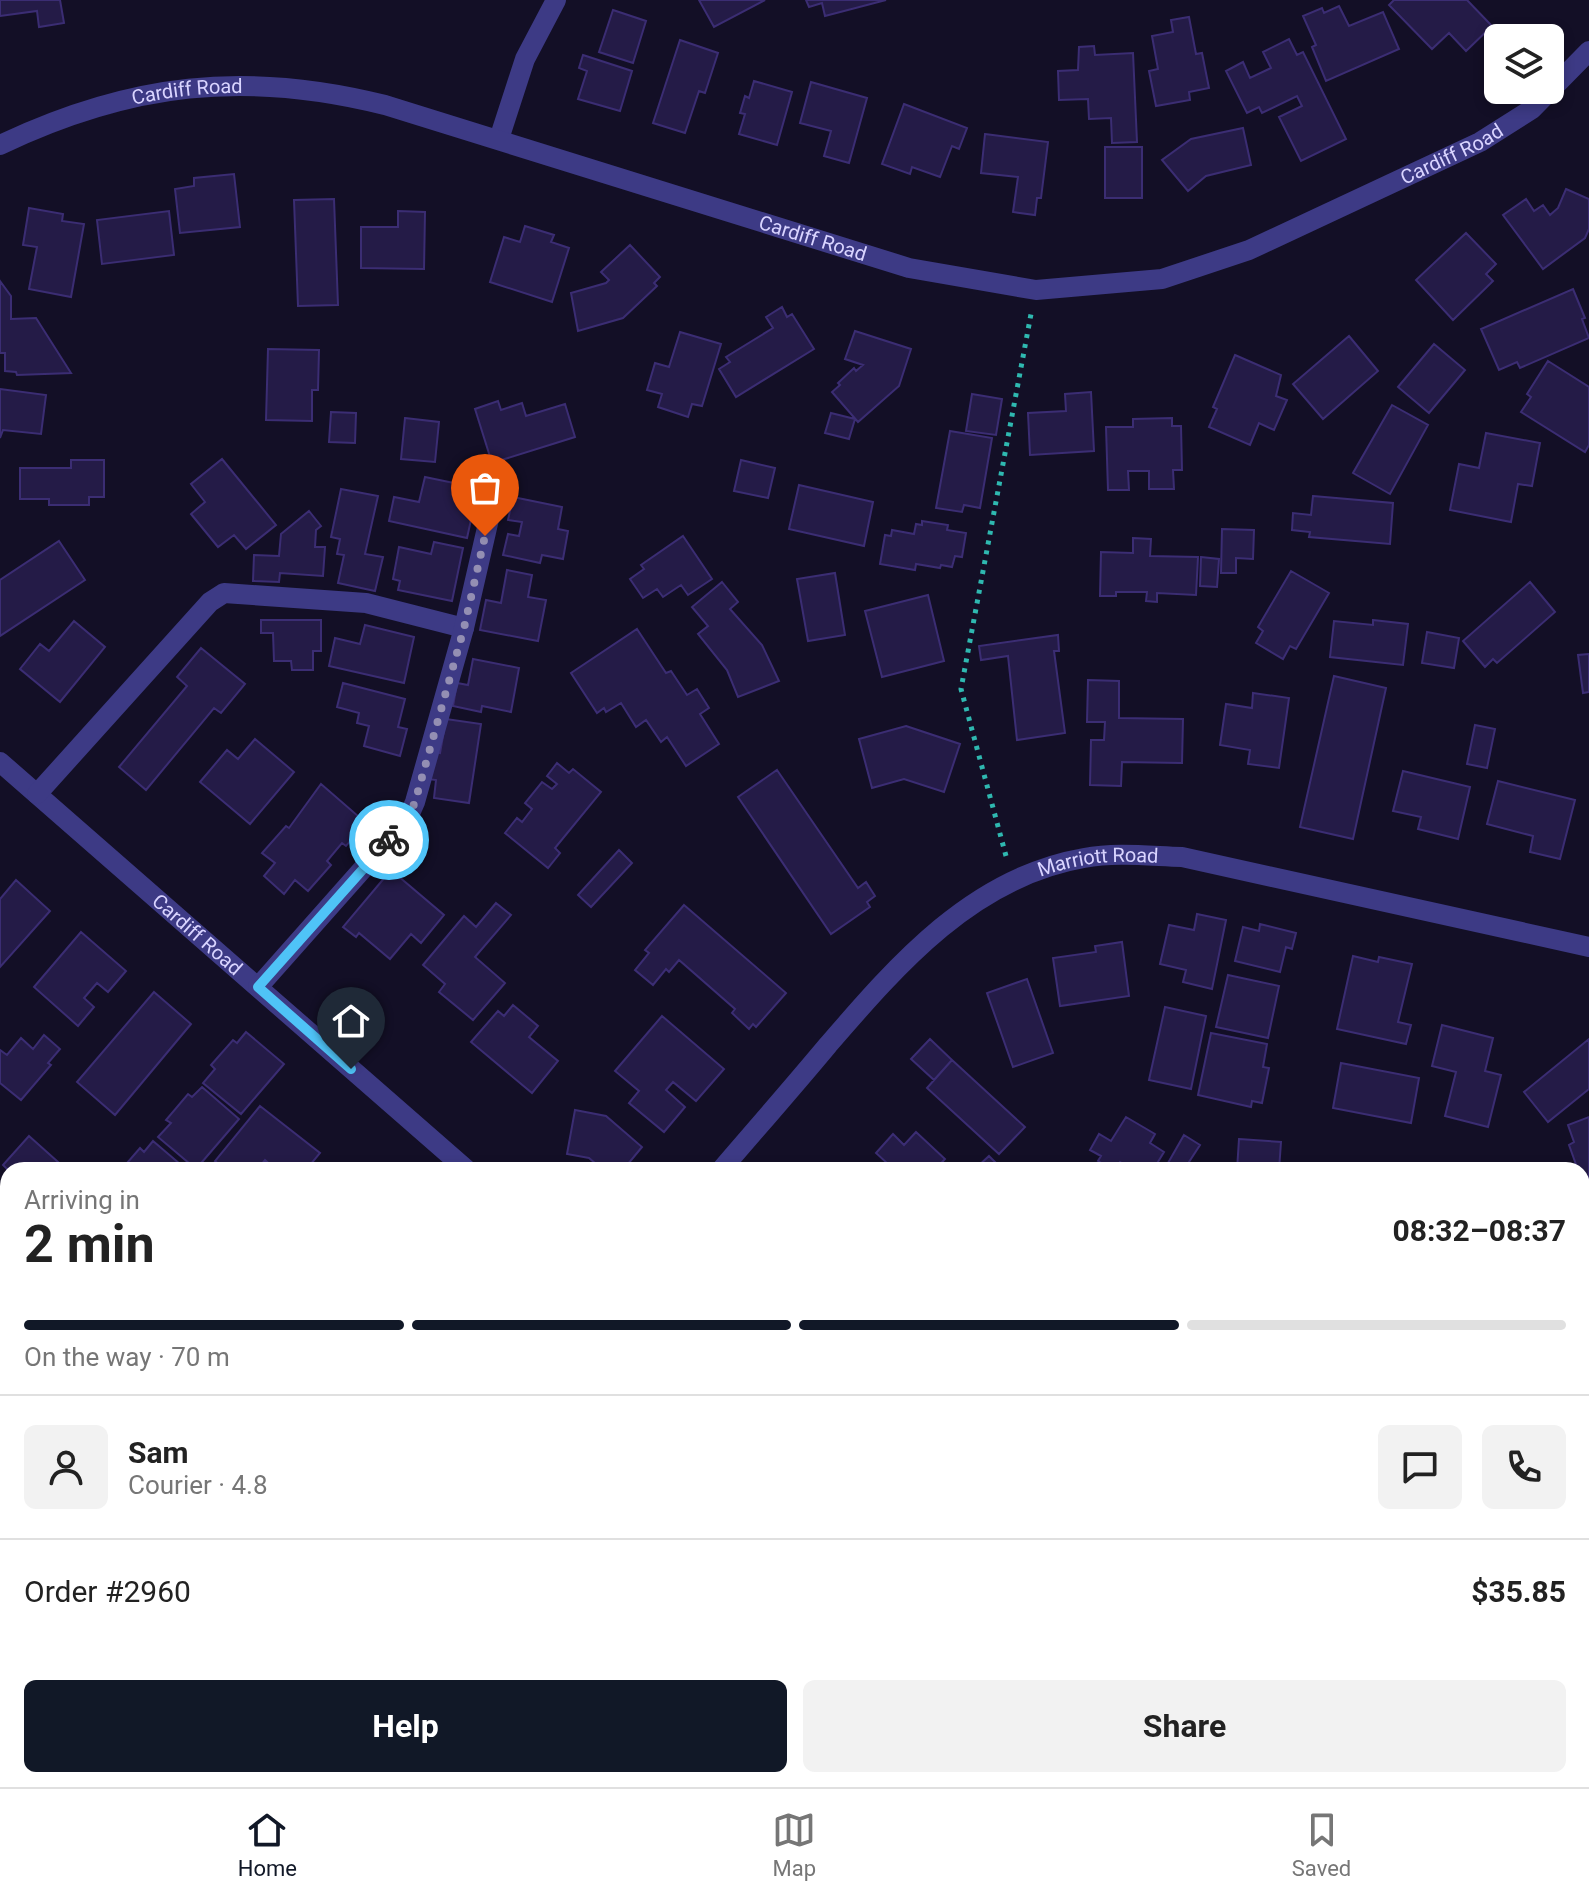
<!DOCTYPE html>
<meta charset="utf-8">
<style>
:root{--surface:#fff;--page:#f2f2f2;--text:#222;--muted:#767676;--line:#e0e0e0;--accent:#111827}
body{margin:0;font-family:Roboto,sans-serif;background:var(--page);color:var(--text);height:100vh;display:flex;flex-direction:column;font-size:30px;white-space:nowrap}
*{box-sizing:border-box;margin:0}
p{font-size:26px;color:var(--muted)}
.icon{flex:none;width:44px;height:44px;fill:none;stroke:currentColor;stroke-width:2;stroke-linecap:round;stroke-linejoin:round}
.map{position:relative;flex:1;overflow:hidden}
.drawer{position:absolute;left:0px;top:1162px;width:1590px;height:626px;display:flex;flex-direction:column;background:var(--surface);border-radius:24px 24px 0 0;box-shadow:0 4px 12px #0003}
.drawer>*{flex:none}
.tools{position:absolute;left:1484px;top:24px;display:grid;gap:16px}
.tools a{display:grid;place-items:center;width:80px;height:80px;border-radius:12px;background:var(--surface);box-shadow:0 4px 12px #0003;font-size:40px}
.pin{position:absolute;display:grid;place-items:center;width:68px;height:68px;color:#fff;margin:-82px -34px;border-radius:50% 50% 50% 0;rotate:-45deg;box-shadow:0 0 8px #0007}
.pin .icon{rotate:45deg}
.courier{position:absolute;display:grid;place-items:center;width:80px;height:80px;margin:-40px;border:6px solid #4fc3f7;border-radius:50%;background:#fff;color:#222;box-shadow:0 2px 10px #0007}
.overview em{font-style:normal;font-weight:700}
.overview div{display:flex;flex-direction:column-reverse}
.overview{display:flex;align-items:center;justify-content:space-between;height:136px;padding:0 24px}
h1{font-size:52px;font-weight:700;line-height:60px}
.bar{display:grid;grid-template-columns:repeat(4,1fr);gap:12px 8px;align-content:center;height:96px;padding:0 24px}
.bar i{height:10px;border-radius:6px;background:var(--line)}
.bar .current{background:var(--accent)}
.bar p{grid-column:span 4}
.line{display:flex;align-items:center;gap:20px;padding:0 24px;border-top:2px solid var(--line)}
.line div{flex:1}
.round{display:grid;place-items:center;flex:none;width:84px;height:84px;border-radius:12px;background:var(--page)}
.cta{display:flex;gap:16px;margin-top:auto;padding:16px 24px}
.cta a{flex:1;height:92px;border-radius:12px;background:var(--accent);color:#fff;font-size:32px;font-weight:700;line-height:92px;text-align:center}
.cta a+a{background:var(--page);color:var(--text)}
.dock{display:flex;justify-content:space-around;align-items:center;height:112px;border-top:2px solid var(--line);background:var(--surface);font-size:22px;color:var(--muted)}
.dock a{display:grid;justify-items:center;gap:4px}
.dock .current{color:var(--accent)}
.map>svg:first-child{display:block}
</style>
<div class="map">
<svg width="1589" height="1787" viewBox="0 0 1589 1787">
<rect width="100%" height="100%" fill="#130f26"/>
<path fill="#241b47" stroke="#3b2d73" stroke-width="2" d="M0,0H60L64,23L39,27L37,11L0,16Z
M699,0H765L714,27Z
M806,0H886L825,16L822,3L809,7Z
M1394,0H1467L1492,26L1466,51L1449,33L1432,49L1389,5Z
M1339,6L1349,26L1383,12L1399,49L1326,81L1312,47L1316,45L1303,16L1322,8L1324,13Z
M613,10L646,21L633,63L599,52Z
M1189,17L1196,54L1202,53L1209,88L1189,92L1190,100L1156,106L1149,71L1158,69L1152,36L1173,32L1171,20Z
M1289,39L1297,55L1303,52L1346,139L1301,161L1279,117L1302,106L1297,96L1262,113L1259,107L1247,113L1226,71L1243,62L1250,78L1271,68L1263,52Z
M680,40L718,53L705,93L699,91L685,133L653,123Z
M1094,46L1095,55L1133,53L1137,142L1112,143L1111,118L1089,119L1088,99L1059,100L1058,71L1078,70L1079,47Z
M583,55L632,71L620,111L578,99L587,71L579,68Z
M754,81L792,92L777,145L739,134L745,114L740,113L745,96L749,98Z
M811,82L867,98L849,163L824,156L831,131L800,123Z
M904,104L967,128L959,149L952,146L940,177L912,167L910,174L882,164Z
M1243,128L1251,165L1206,176L1188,191L1162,160L1191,139Z
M985,134L1048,142L1041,198H1037L1035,215L1013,212L1018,177L981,173Z
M1105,147H1142V198H1105Z
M234,174L240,227L180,233L175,189L194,186V178Z
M1566,189L1589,199V229L1585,238L1543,269L1503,215L1526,199L1534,211L1543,205L1550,215L1558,208Z
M334,199L338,305L298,306L294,200Z
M29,208L63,214L62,221L84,224L71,297L29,289L37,247L23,245Z
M169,211L174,255L102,264L97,220Z
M398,211L425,212L424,269L361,268V227H398Z
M525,226L554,235L551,242L569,248L552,302L490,282L504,237L520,242Z
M1466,233L1496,264L1486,274L1493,281L1453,320L1416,280Z
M630,245L660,277L654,283L657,286L623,318L578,331L571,293L606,283L609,280L601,272Z
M0,281L11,296V319L36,318L71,373L17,375L16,372L5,371V353H0Z
M1573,289L1585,318L1582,319L1589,338L1520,368L1517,362L1499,370L1481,329Z
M782,307L787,317L792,314L814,349L736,397L719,369L730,362L726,357L773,328L766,317Z
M855,331L911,349L899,386L858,422L832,392L840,385L838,383L854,368L856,371L863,365L845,359Z
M680,332L721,344L702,406L692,404L688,417L658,407L662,394L647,390L655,363L669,367Z
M1349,336L1378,371L1323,419L1293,384Z
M1434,344L1465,370L1429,413L1398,387Z
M268,349L319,350L318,390H312V421L266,420Z
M1235,355L1281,375L1276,396L1287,400L1274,430L1259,423L1250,445L1209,427L1217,409L1213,407Z
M1548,361L1589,387V445L1585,452L1521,412L1531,397L1527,394Z
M0,389L46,395L41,434L3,430L0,438Z
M1091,392L1094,451L1030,455L1028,413L1066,411L1065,394Z
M972,394L1002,399L996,435L966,431Z
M498,401L501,410L522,403L526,416L565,404L575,437L492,463L475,409Z
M1392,405L1428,425L1390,494L1353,473Z
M331,412L356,413L355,443L329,442Z
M831,413L855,419L849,439L825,433Z
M405,418L439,422L435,462L401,459Z
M1172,418V426H1181L1182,470H1173L1174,489H1149V471H1128L1129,490H1108L1106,427H1133V419Z
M950,431L992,438L980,508L964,505L962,512L936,508Z
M1486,433L1540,443L1532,486L1518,484L1511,522L1450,510L1459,464L1479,468Z
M222,459L276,525L246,549L234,535L218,547L191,514L205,502L191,484Z
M71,460H104V497H89V505H49V499H20V468H71Z
M741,460L775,468L768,498L734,491Z
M425,477L478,488L467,538L389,521L394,497L419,502Z
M799,485L873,502L864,546L789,529Z
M341,489L378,496L365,554L383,557L375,591L338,583L344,555L337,554L340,539L331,537Z
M1313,496L1393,503L1390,544L1309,537L1310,532L1292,530L1293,513L1311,515Z
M513,497L562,507L558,529L568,531L563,559L542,555L540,563L503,555L508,534L519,536L522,522L508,520Z
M309,511L321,526L316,530L315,547H325L323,576L280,573L279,582L253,581L254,555L279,556L281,534Z
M922,521L948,525L947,530L966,533L962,557L955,556L952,567L941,565L940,568L916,564L915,570L880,564L885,535L891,536L892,530L914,534L916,524L922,525Z
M1222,529L1254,530L1253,559L1236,558V573H1221Z
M683,536L712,579L688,595L681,585L663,597L657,589L643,598L630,579L644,569L641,565Z
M1133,538L1151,539L1150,556L1198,557L1196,595L1157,593V602L1146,601L1147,592H1116V596H1100L1101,552L1133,553Z
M59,541L85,580L0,636V580Z
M434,542L463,548L452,601L398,590L400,581L393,579L399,547L431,554Z
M1201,557L1219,559L1217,587L1200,586Z
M507,570L532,575L528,597L546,600L538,641L480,630L486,600L501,603Z
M1291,571L1329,593L1296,649L1290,646L1283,659L1256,643L1263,631L1258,627Z
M835,573L845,635L808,641L797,579Z
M722,582L738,602L730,609L762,645L779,681L738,697L727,670L698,634L708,626L692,607Z
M1530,582L1555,612L1497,663L1493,659L1485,667L1463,641Z
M928,595L944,661L882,677L865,611Z
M261,620H321V651H313V670H292L291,661H274L273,633H261Z
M1373,620L1408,624L1403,665L1330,657L1334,621L1373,625Z
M74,621L105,647L60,702L20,669L40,644L49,651Z
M365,625L414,637L404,683L329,666L335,638L360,644Z
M637,629L666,673L671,671L687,695L697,689L709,708L700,714L719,744L686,766L667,737L661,742L646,720L636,727L621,703L606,712L604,708L597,713L571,673Z
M1427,632L1459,638L1454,668L1422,663Z
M1058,635L1059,651H1054L1065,733L1017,740L1008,656L981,660L979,646Z
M201,648L245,684L221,713L214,708L146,790L119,767L187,686L177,677Z
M1589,654V692L1583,693L1578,655Z
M473,659L519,668L511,712L482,706L481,712L453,706L457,683L468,685Z
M1334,676L1386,688L1353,839L1300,827Z
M1088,680L1119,681V718L1183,719L1182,763L1122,762L1121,786L1090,785L1091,740H1104L1105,722H1087Z
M343,683L405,699L398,727L407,729L400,756L364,746L369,726L357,723L359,713L337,707Z
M1253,693L1289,698L1279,768L1248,764L1250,750L1220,745L1226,704L1252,708Z
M446,719L481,724L469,803L434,798L436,780L428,779L433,752L440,753Z
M1475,725L1495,729L1487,768L1467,764Z
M906,726L960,744L944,792L904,779L872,788L859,739Z
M255,739L294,772L250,824L200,782L227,750L238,759Z
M557,763L569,773L573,769L601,792L555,848L560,853L548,868L505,833L517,818L522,822L532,809L525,803L542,782L552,789L557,784L547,776Z
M777,770L858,888L866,882L875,896L867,902L870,907L831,934L738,797Z
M1403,771L1470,787L1458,839L1418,829L1421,817L1393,811Z
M1498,781L1575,800L1560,859L1530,852L1533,836L1487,824Z
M321,784L366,823L346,846L342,843L327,861L331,865L308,891L295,880L284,894L264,876L275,863L262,853L286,826L289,828Z
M619,850L632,863L591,907L578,895Z
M391,870L444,915L421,943L411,934L390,959L359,933L356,937L343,927Z
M16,880L50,911L0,967V899Z
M496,903L511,915L475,957L505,983L473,1020L439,992L445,984L423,965L464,916L476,927Z
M684,905L786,993L756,1027L753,1024L749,1029L732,1013L735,1009L679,960L669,972L666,969L653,985L635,970L649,953L645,950Z
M1197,914L1226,920L1212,989L1183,982L1186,970L1160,964L1169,925L1194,930Z
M1260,924L1296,933L1292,949L1286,947L1280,972L1235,961L1243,927L1259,931Z
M81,932L126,971L108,992L97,983L84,998L94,1007L78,1026L34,987Z
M1122,942L1129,996L1060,1006L1053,958L1096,952L1095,946Z
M1353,956L1378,962L1379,957L1412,964L1398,1022L1411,1025L1406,1044L1337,1029Z
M1228,975L1279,986L1268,1038L1216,1027Z
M1027,979L1053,1053L1013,1067L987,993Z
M154,992L191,1024L115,1115L77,1082Z
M513,1005L538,1026L529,1037L558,1061L532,1093L471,1042L498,1011L504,1016Z
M1165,1007L1206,1016L1191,1089L1149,1080Z
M662,1016L724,1069L696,1101L673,1082L666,1090L685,1107L664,1132L629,1103L639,1091L615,1071Z
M1442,1025L1493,1038L1485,1071L1501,1075L1488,1127L1445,1116L1456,1072L1432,1066Z
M246,1032L284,1064L241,1114L203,1083L215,1069L211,1065L233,1040L237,1043Z
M1211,1033L1267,1044L1263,1067L1269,1068L1262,1103L1252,1101L1251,1107L1198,1095Z
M44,1035L60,1049L48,1063L51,1065L21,1100L0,1083V1050L7,1055L21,1038L33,1049Z
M930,1039L952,1060L934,1080L911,1059Z
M1589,1039V1089L1548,1122L1524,1092Z
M952,1060L1025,1127L999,1154L927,1088Z
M1341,1063L1419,1078L1411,1123L1333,1108Z
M202,1087L239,1119L196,1169L158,1137L171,1123L166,1120L188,1094L192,1097Z
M260,1106L320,1153L306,1170H276L265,1160L257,1170H226L215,1161Z
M575,1110L606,1116L642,1147L623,1170H603L589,1158L567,1154Z
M1126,1117L1155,1134L1150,1143L1164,1152L1153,1170H1134L1120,1162L1114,1170L1098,1161L1101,1156L1090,1150L1099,1134L1111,1141Z
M1589,1117V1181L1583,1184L1582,1170H1578L1569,1145L1574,1142L1568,1125Z
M916,1132L945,1159L935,1170H881L887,1163L876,1153L893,1134L904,1145Z
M1184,1135L1200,1145L1189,1162L1203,1170H1164Z
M29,1136L67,1170H8L3,1165Z
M1239,1139L1281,1142L1279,1170H1237Z
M153,1141L187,1170H121L140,1148L144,1152Z
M989,1156L1001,1168L978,1170L976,1168Z
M8,1192V1223L0,1215V1201Z
M1589,1279V1308L1583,1303L1587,1298L1582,1293V1288Z
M8,1291V1339L0,1333V1293L4,1296Z
M1589,1481V1530L1582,1524V1490Z
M466,1780H491L484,1787H473Z
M562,1780H620L614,1787H556Z
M981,1780H1024L1027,1783L1023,1787H974Z
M1274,1780H1335L1328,1787H1277L1272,1782Z
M1395,1780H1440L1450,1787H1390Z
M1522,1780H1561V1787H1522Z
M1110,1783H1139V1787H1110Z"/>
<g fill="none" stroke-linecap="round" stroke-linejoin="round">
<path stroke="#2fb8b0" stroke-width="5" stroke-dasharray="4 6" stroke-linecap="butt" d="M1006,856L961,689L1031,314
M0,1685L8,1692"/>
<g stroke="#3d3a85" stroke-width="20">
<path d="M499,139L525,59L556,0"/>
<path id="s1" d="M0,145C130,83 245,70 385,105L909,268L1036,290L1162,279L1249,250L1480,142L1532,109L1589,51"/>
<path id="s2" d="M0,762L467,1170"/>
<path d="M37,794L210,602L224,593L366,603L464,628"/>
<path d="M258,987L408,818L415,802L464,628L492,506"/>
<path id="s3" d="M721,1170C757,1128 793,1087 828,1045C898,964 973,877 1084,858C1116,852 1149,856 1182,857L1589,947"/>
<path d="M831,1787L837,1780"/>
</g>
<path stroke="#c25bff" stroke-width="20" d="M0,1461L8,1468
M0,1640L8,1648
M150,1780L158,1787
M354,1780L362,1787"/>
</g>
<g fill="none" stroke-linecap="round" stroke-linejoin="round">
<path stroke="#948fb3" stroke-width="8" stroke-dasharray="0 14.4" d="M389,840L408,818L415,802L464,628L485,536"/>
<path stroke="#4fc3f7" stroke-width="10" d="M351,1069L258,987L389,840"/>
</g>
<g text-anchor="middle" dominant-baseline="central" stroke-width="7" stroke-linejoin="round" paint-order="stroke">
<g font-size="20" fill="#d9d4ff" stroke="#130f26">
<text stroke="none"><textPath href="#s1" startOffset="196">Cardiff Road</textPath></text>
<text stroke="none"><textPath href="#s1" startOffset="1516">Cardiff Road</textPath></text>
<text stroke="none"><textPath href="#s1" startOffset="844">Cardiff Road</textPath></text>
<text stroke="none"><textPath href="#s3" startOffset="502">Marriott Road</textPath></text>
<text stroke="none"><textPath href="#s2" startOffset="262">Cardiff Road</textPath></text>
</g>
</g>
</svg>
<div class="tools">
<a><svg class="icon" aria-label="layers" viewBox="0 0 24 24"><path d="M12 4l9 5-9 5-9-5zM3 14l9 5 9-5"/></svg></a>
</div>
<div class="pin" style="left:485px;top:536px;background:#ea580c"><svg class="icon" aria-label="bag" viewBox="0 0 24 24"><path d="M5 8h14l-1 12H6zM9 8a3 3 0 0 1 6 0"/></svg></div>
<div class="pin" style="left:351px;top:1069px;background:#1f2937"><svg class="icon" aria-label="home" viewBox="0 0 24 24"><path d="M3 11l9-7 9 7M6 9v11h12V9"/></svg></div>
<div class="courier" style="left:389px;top:840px"><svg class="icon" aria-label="bike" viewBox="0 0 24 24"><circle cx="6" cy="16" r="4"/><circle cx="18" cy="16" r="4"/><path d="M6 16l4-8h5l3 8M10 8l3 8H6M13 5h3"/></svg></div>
<section class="drawer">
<div class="overview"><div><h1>2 min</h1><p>Arriving in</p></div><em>08:32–08:37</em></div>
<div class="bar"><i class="current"></i><i class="current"></i><i class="current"></i><i></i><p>On the way · 70 m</p></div>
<div class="line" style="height:144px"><a class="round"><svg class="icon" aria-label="person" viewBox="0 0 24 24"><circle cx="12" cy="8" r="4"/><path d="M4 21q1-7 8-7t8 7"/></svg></a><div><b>Sam</b><p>Courier · 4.8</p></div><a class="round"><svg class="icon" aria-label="chat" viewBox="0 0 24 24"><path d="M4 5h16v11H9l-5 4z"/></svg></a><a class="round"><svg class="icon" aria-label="phone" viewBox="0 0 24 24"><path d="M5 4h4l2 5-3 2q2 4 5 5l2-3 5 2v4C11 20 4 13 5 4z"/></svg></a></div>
<div class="line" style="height:104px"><div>Order #2960</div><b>$35.85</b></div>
<div class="cta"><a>Help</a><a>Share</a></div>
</section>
</div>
<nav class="dock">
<a class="current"><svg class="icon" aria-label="home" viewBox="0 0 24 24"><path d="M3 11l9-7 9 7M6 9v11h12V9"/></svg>Home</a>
<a><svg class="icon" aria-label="map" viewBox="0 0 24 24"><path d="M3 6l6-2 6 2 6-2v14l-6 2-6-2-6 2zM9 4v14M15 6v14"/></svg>Map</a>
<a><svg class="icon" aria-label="saved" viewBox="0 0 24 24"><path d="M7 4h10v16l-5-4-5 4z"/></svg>Saved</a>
</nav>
